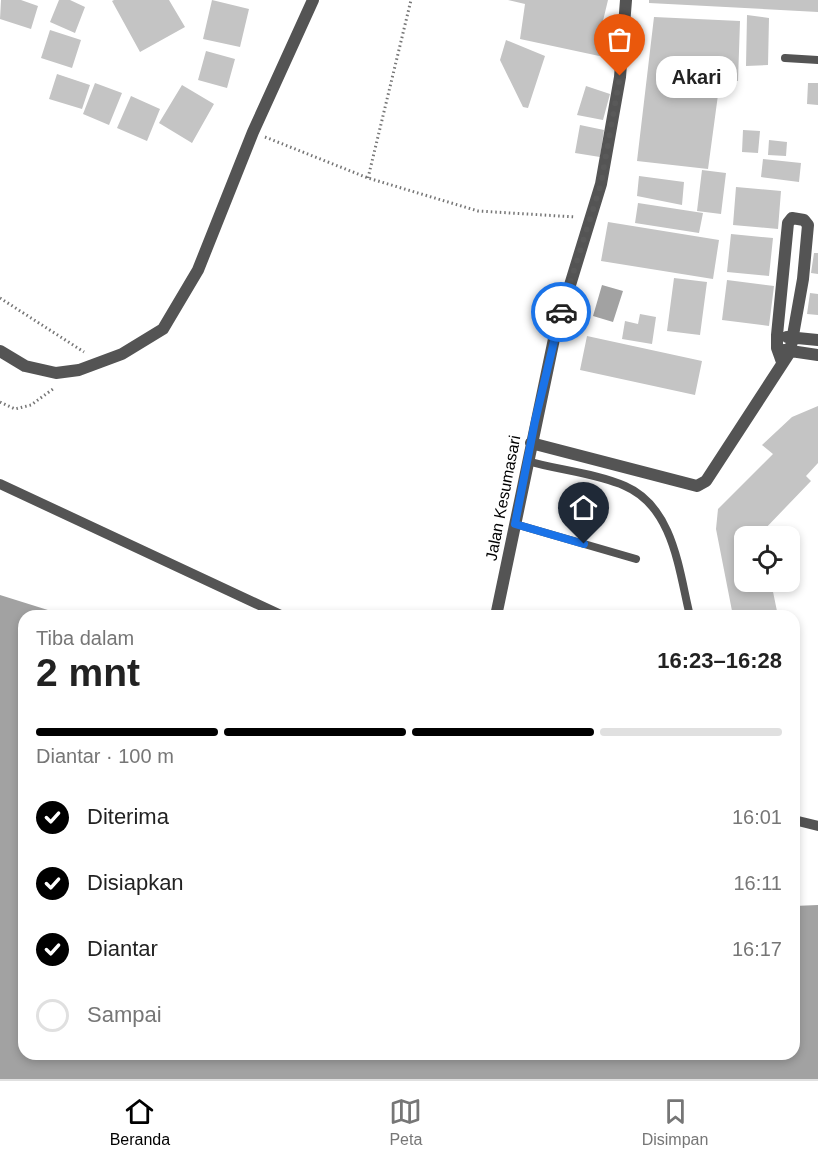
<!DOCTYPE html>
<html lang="id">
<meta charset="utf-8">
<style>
:root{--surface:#fff;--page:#f2f2f2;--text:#222;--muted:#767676;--line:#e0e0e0;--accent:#000}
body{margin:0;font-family:Arial,sans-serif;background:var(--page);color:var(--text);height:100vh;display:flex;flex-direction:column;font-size:22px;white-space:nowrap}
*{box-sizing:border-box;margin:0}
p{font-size:20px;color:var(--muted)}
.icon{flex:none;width:33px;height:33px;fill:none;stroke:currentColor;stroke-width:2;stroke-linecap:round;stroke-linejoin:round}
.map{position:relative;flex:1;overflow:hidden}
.side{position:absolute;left:18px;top:610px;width:782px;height:450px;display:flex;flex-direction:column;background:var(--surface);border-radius:18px;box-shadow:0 3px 9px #0003}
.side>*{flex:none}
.controls{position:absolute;left:734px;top:526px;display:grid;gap:12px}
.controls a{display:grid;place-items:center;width:66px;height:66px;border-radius:12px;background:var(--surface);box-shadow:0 3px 9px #0003;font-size:30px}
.pin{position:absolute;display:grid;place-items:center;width:51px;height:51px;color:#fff;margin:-62px -26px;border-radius:50% 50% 50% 0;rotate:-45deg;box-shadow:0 0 6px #0007}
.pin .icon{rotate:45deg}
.courier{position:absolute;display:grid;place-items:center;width:60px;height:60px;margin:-30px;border:4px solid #1a73e8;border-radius:50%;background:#fff;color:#222;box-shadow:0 2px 8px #0007}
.bubble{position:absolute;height:42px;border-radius:18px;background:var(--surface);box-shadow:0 3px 9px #0003;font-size:20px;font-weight:800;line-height:42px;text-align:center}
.overview em{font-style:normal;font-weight:800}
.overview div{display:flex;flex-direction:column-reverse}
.overview{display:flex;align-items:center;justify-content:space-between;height:102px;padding:0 18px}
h1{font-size:39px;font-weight:800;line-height:45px}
.bar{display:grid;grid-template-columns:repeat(4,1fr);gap:9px 6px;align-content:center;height:72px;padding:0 18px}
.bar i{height:8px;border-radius:4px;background:var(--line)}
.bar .on{background:var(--accent)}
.bar p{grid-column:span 4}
ol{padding:0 18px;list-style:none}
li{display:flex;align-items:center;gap:18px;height:66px}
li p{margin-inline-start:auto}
li .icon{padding:6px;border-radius:50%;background:var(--accent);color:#fff;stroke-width:4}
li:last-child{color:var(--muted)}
li i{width:33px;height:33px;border:3px solid var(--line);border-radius:50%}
.menu{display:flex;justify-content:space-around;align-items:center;height:84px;border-top:2px solid var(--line);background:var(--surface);font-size:16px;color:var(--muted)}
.menu a{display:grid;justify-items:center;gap:3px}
.menu .on{color:var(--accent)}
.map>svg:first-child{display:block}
</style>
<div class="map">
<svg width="818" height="1079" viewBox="0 0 818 1079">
<rect width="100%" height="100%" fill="#fff"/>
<path fill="#a2a2a2" d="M602,285L623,291L613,322L593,316Z
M0,595L67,616H24V1054H794V906L818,905V1079H0Z"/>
<path fill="#c4c4c4" d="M1,0H21L38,6L31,29L0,19Z
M59,0H70L85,7L75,33L50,22Z
M114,0H169L185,27L140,52L112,1Z
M212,0L249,9L240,47L203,39Z
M508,0H608L602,25L623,30L618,60L520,39L525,4Z
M649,0H818V12L649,3Z
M747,15L769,18L768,65L746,66Z
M654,17L740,21L738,81L720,80L708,169L637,161Z
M50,30L81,40L72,68L41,58Z
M506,40L545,56L528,108L523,107L500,60Z
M206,51L235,59L227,88L198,80Z
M57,74L90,85L82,109L49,99Z
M95,83L122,93L109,125L83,114Z
M808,83H818V105L807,104Z
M182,85L214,104L192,143L159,123Z
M586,86L610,94L603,120L577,115Z
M131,96L160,109L147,141L117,128Z
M580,125L604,130L600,157L575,153Z
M743,130L760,131L758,153L742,152Z
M769,140L787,142L786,156L768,155Z
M763,159L801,163L799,182L761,177Z
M702,170L726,173L721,214L697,211Z
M639,176L684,182L682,205L637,196Z
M736,187L781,191L778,229L733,225Z
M638,203L703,213L699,233L635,223Z
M608,222L719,240L713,279L601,261Z
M731,234L773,238L769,276L727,272Z
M814,253H818V274L811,273Z
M674,278L707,282L700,335L667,331Z
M727,280L774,286L769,326L722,320Z
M810,293L818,294V315L807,314Z
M640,314L656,317L652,344L622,339L625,321L638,324Z
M587,336L702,361L695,395L580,370Z
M818,406V463L806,476L811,481L761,533L762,537H744V582H771L778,616H733L716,529L718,509L773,454L762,445L792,417Z"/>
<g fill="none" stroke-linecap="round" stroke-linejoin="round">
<path stroke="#767676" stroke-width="3" stroke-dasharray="1.5 3" stroke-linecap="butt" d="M265,137L368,178L478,211L576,217
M368,178L411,0
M0,298L84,352
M0,402L15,409L31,405L53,389"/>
<path stroke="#545454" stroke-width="8" d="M785,58L818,60
M527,461C558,470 595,473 625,486C674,507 679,572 690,616
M515,524L636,559"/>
<path stroke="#545454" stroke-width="10" d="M0,484L283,616
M794,820L818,826"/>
<path stroke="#545454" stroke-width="12" d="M787,337L818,340
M784,350L818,355
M0,351L25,366L56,373L79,370L122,354L163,329L198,270L253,132L313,0
M531,443L697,486L706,481L790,352L803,279L808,225L804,220L792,218L788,223L777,335V348L782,362
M496,616L555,334L601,184L620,77L626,0"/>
</g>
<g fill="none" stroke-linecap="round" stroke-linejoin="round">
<path stroke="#595959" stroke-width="6" stroke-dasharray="0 10.8" d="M561,312L601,184L620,76"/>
<path stroke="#1a73e8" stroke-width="8" d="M561,312L535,421L515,524L584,544"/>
</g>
<g text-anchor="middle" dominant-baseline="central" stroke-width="4.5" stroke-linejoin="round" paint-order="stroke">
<g font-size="16" fill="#000" stroke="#fff">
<text transform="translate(503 498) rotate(-79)">Jalan Kesumasari</text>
</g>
</g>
</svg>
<div class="controls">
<a><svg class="icon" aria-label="locate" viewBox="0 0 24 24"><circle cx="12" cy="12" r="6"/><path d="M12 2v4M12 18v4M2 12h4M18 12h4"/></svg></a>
</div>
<div class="pin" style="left:620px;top:76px;background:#ea580c"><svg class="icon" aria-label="bag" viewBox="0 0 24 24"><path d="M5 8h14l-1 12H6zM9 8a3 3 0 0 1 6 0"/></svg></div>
<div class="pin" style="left:584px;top:544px;background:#1f2937"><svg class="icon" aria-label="home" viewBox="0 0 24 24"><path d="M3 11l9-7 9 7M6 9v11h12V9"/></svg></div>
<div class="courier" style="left:561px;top:312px"><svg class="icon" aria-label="car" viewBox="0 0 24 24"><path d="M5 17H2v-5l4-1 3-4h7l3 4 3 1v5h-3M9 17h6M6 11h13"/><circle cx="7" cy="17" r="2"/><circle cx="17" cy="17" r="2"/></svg></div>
<div class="bubble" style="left:656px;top:56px;width:81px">Akari</div>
<section class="side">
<div class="overview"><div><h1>2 mnt</h1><p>Tiba dalam</p></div><em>16:23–16:28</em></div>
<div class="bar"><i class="on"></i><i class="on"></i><i class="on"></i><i></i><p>Diantar · 100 m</p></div>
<ol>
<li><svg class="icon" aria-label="check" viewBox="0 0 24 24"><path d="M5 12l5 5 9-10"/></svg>Diterima<p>16:01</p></li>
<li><svg class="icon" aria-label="check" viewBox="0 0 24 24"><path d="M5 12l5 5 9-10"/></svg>Disiapkan<p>16:11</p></li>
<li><svg class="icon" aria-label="check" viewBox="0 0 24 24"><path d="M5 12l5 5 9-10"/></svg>Diantar<p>16:17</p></li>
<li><i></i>Sampai</li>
</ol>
</section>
</div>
<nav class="menu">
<a class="on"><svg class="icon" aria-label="home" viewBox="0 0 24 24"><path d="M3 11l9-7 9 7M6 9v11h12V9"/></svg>Beranda</a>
<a><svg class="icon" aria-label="map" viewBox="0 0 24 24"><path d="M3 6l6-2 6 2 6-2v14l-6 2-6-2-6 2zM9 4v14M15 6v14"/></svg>Peta</a>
<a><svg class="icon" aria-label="saved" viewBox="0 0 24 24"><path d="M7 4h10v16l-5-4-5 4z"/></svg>Disimpan</a>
</nav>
